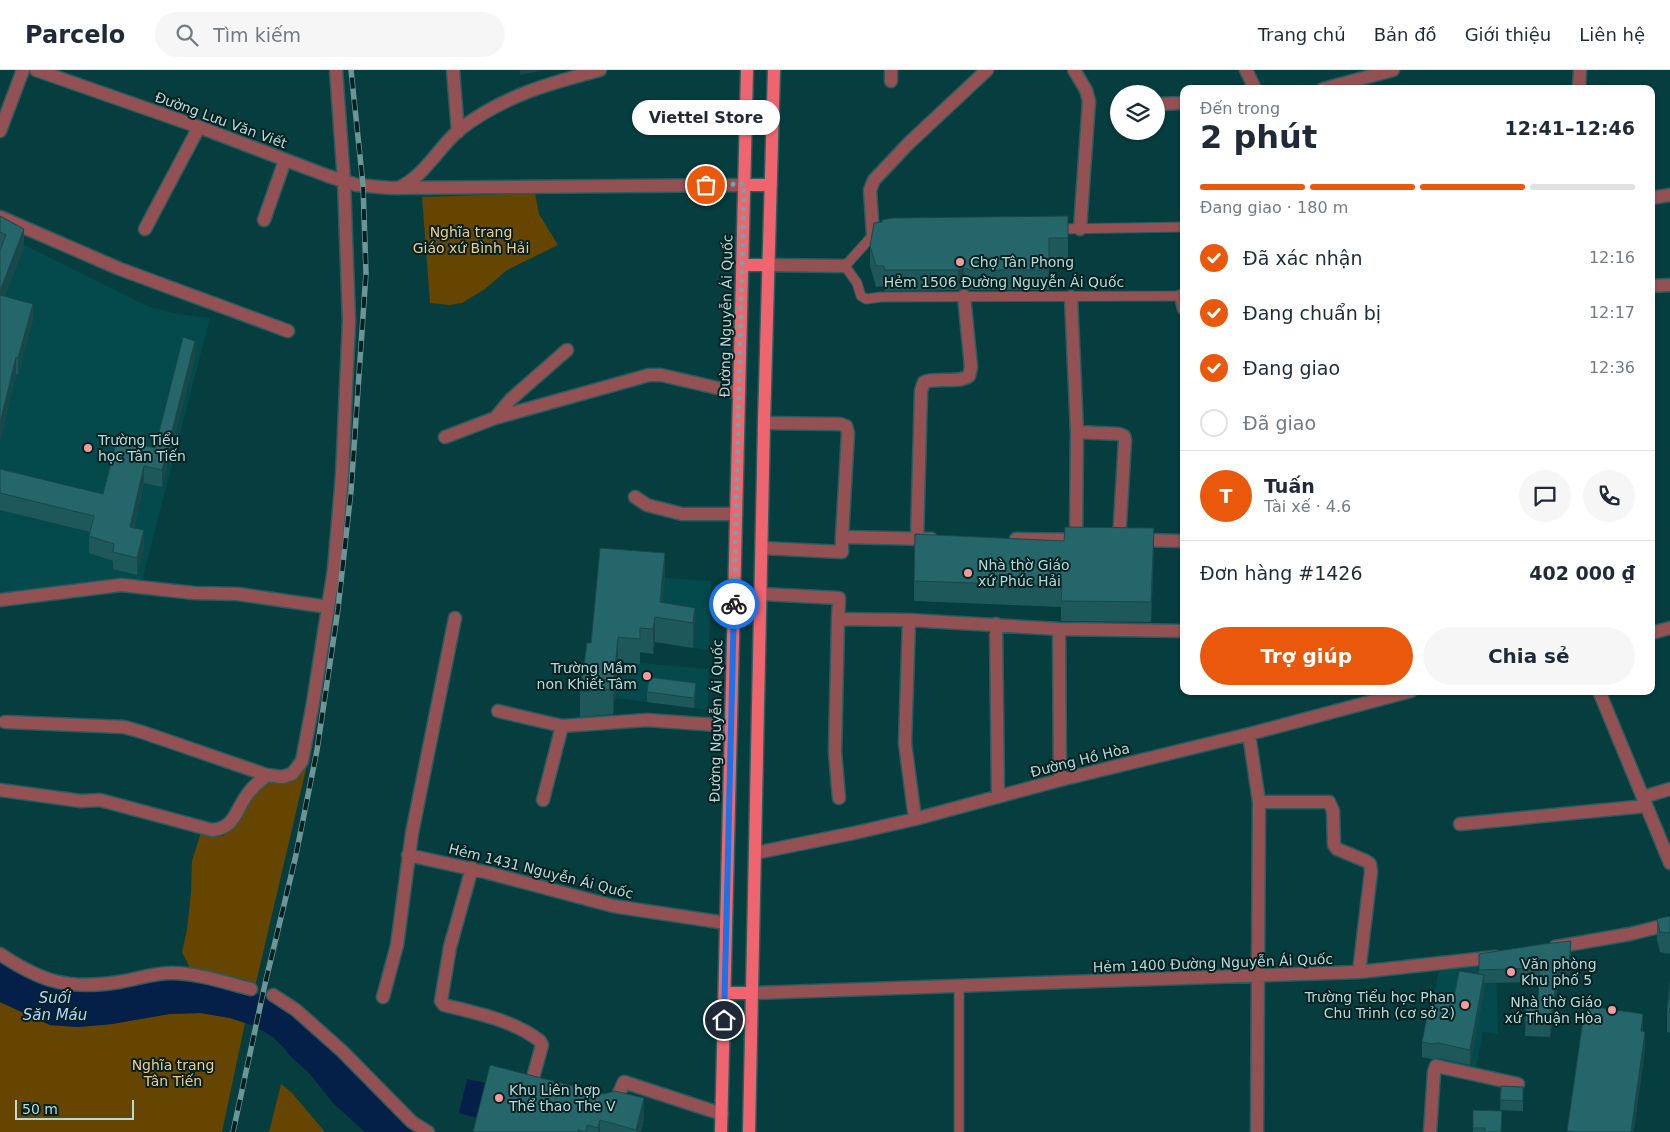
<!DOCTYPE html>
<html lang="vi">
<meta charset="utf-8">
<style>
:root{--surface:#fff;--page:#f6f6f7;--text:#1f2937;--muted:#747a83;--line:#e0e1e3;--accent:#ea580c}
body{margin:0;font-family:"DejaVu Sans",sans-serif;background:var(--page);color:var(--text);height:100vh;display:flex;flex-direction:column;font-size:19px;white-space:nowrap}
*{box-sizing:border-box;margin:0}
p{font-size:16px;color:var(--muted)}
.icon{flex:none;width:28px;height:28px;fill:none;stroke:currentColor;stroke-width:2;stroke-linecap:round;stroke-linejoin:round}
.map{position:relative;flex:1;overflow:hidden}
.side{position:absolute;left:1180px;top:15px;width:475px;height:610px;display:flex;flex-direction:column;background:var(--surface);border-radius:10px;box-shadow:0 1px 4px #0004}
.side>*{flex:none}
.controls{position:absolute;left:1110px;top:15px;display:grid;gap:10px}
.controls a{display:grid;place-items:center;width:55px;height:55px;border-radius:50%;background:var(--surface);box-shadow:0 1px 4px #0004;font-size:25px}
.scale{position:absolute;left:15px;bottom:12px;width:119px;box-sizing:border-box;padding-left:5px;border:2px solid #b9d9d9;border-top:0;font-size:14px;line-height:18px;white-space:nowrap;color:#b9d9d9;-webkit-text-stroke:4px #052122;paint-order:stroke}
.pin{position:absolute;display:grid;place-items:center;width:42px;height:42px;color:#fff;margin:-21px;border:2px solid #fff;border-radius:50%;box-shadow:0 1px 5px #0007}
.courier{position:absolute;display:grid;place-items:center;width:50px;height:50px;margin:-25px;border:4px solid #1a73e8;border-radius:50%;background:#fff;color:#222;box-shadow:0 1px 6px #0007}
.bubble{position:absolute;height:35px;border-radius:18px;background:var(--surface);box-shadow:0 1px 4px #0004;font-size:16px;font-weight:600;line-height:35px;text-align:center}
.headline em{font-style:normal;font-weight:600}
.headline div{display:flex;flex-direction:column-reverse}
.headline{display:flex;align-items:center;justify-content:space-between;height:85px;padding:0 20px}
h1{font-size:32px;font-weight:600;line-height:38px}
.bar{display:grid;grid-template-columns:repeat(4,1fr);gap:8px 5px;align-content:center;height:60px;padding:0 20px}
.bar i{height:6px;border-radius:4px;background:var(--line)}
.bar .active{background:var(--accent)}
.bar p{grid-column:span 4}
.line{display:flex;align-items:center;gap:12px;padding:0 20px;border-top:1px solid var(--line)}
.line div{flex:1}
.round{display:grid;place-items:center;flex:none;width:52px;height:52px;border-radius:26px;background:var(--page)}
ol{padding:0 20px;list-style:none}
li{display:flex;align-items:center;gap:15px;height:55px}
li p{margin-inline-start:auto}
li .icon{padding:5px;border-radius:50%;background:var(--accent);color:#fff;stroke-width:4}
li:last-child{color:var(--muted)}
li i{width:28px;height:28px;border:2px solid var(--line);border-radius:50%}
.action{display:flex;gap:10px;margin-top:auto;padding:10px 20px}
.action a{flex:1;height:58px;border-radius:30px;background:var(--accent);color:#fff;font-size:20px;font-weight:600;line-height:58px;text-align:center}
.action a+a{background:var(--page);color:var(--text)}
header{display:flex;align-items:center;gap:30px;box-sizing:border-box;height:70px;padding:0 25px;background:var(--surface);border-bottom:1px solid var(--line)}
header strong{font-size:24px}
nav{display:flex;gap:28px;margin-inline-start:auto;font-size:18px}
.search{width:350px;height:45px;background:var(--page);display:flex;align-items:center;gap:12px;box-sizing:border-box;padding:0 18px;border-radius:28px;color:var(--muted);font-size:19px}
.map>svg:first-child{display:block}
</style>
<header>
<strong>Parcelo</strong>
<div class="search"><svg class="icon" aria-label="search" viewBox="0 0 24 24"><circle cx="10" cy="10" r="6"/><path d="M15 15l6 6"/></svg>Tìm kiếm</div>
<nav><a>Trang chủ</a><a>Bản đồ</a><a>Giới thiệu</a><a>Liên hệ</a></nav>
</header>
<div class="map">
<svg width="1670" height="1062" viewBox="0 0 1670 1062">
<rect width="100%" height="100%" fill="#063d3f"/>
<path fill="#04494b" d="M0,163L147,236L178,244L210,248L142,511L121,509L0,524Z
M600,503L711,511L709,580L655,572L653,584L640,583V593L709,599L708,640L615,628L613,646L580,648L587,597L591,598Z
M1496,893L1498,964L1483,962L1476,999L1422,987L1439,899Z"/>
<path fill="#664500" d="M535,123L539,144L558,175L507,200L485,219L462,233L449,235L430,233L422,127Z
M307,695L256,913L231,906L191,900L182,882L187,859L191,823L192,791L201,762L224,766L248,736L252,727L269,710C290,714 294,711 307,695Z
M0,932L50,955L78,957L112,954L169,944L201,943L230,948L245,953L222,1062H0Z
M281,1014L292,1023L325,1062H269Z"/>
<path fill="#042049" d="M0,891C20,904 41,917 65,920C97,923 128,913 160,910C181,908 240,917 260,925C281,933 296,948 313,962C349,994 383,1028 417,1062H365L334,1034L309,1003L289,985L285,979L273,967L252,955L230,948L201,943L169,944L112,954L78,957L50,955L0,932Z
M467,1009L490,1014L481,1049L459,1043Z"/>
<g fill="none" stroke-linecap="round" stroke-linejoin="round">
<defs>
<path id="service" d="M1057,159L1184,157
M879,164L873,165L845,196L857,213L861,226L866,229L881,227L1184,226
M959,916V1062"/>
<path id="minor" d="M453,0L458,62
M1074,0L1086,20L1089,31L1080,159
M1246,0L1255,19
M891,11V0
M1323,19L1393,0
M1579,19L1580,0
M1158,34L1184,33
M0,61L23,0
M398,118C425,106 438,78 459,60C503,26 547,14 600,0
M1651,128L1670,125
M0,147L120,199L288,261
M264,150L285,90
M145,159L199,57
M873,165L870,120L874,110L909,73L987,0
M768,195L845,196
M1651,216L1670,215
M1181,226L1184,239
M1071,227L1077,362L1076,470
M495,348L511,329L567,280
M764,353L840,354L846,356L848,363L842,467L931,469
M1077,362L1119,364L1124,366L1125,370L1119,470
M445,367L495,348L649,305H661L739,323
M635,427L647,435L682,444H736
M917,469L921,321L924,312C939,307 956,314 969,306L971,297L964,226
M1016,469L1081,470
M1139,470L1184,471
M762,478L842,482V467
M761,524L839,528L838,549
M0,530L121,515L194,523L238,524L328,537
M909,550L905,673L915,749
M996,554L998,727
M1059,559L1060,710
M1651,563L1670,558
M1599,621L1670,793
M498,641L562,656L647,650L731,656
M5,652L124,657L142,662L267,705L282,707L292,704L302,691L313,633L334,499L342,406L349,251L344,111L336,0
M1249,664L1259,732L1257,1062
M0,720L81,731L100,730L212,760C235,758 235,741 247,725C252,717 260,711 267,705
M1643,727L1670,719
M839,728L835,682L838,549L909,550L1059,559L1184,561
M543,730L562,656
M1259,732H1329L1333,741L1334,775L1337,779L1366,791L1370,794L1371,802L1359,902
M1460,754L1646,736
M755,783L854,763L915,749L1060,710L1249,664L1411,621
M408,785L485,802L613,836L726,853
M472,798L450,877L441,931L444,935C476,943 513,950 540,971L542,975L531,1015L536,1019
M1555,877L1630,864L1670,854
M0,884C42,912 68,920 119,912C137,909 154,903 172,903C197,903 227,913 251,919
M752,923L1359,902L1496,887
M273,925L296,940L342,981L412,1052L428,1062
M383,927L397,875L412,763L455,548
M612,1035L616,1030L624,1012L722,1044
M1430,1062L1434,1002L1436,996L1518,1014"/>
<path id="tertiary" d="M36,0L199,57L328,106L357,115L390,118L744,115"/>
<path id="primary" d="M744,115H771
M742,195H768
M725,923H752
M721,1062L747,0
M749,1062L764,353L774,0"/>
</defs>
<use href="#service" stroke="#2a5c5e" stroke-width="11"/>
<use href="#minor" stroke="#2a5c5e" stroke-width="15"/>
<use href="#tertiary" stroke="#2a5c5e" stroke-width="15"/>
<use href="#primary" stroke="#2a5c5e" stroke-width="15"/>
<use href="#service" stroke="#945153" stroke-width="9"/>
<use href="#minor" stroke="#945153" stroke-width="12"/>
<use href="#tertiary" stroke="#945153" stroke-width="12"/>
<use href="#primary" stroke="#ee656f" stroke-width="12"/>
<defs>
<path id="rail" d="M233,1062L265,914L296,785L317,680L338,539L351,421L366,203L363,115L351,0"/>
</defs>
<use href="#rail" stroke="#6b9596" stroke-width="5.5"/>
<use href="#rail" stroke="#052122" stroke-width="4" stroke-dasharray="11" stroke-linecap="butt"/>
</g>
<path fill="#1f585a" d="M0,146L24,176L5,226L33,251L18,305L16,304L0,370Z
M1068,146V189H1049V220H970L964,218L958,220L885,221L884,216L876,217L870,196V176Z
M195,288L162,417L144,413L134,458L144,477L137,505L113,499V491L89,483V466L90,462L0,440V399L103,424L155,378Z
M1154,479L1151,552L1061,551V537L914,531V511Z
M665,507L662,533L695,538V563L693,578L655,572L653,584L640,582V594L618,592L613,644L580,647V622L591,573Z
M647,622L696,624L694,638L647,632Z
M1670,846V884L1660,882L1657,870V849Z
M1479,884L1571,885L1569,910L1558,913L1550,967L1525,966L1526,935H1538V912L1484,913V921L1470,995L1438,988L1432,989L1422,987V972L1453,932L1479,904Z
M1670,911V963L1667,962V942Z
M490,995L644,1048L641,1062H473Z
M1501,1016L1523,1017V1041L1500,1040Z
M1473,1040L1501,1062H1473Z"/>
<path fill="#19474a" d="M520,0H544L520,5Z
M24,159V176L0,238V221Z
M964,198V218L958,220V200Z
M33,234V251L18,305V288Z
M195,271V288L162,417V400Z
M16,287V304L0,370V353Z
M144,396V413L130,474V457Z
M1154,458V479L1151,552V532Z
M144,460V477L137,505V488Z
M665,483V507L661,548L660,532Z
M695,538V563L693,578V553Z
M655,547V572L653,584V559Z
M618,567V592L613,644V619Z
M696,613V624L694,638V628Z
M1571,871V885L1569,910L1558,913L1550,967V953L1558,900Z
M1484,905V921L1470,995V980Z
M1643,944V965L1641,961Z
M1645,962V982L1634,1062H1631Z
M644,1028V1048L641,1062H636Z
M600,1050V1062H598V1058Z"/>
<path fill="#246669" stroke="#19474a" d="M0,146L24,159L0,221V180L6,165L0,162Z
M1068,146V168H1049V200H970L964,198L958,200H885L884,196H876L870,176L874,153L882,152V150L892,148Z
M0,225L33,234L18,288L16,287L0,353Z
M183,267L195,271L162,400L144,396L130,457L144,460L137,488L113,482L114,474L89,466L94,446L0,423V399L103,424L117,369L155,378Z
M1065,457L1154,458L1151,532L1061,531L1062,516L914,511L915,464L1064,471Z
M600,478L665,483L660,532L695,538L693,553L655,547L653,559L640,558V569L618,567L613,619L580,622L587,573H591Z
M649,607L696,613L694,628L647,622Z
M1670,846V863L1660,862L1657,849Z
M1571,871L1569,897L1558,900L1550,953L1525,952L1526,935H1538L1539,898L1479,900V884L1543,874Z
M1459,901L1484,905L1470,980L1438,973L1432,974L1422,972L1428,942L1432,943L1437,927L1453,932Z
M1670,911V942H1667Z
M1589,936L1643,944L1641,961L1645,962L1631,1062H1574L1567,1061L1583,950L1587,951Z
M490,995L604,1024L615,1021L644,1028L636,1060L600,1050L598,1058L587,1055L586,1062L578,1060V1062H473Z
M1501,1016L1523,1017V1031L1500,1030Z
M1473,1040L1502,1041L1501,1062H1485V1058H1473Z"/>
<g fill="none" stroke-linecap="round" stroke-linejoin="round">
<path stroke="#7aa2a3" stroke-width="5" stroke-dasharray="0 9" d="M706,115L744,114L734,534"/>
<path stroke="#1a73e8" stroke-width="6" d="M724,950L734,534"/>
</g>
<g fill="#f59b9d" stroke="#052122" stroke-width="2">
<circle cx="960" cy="192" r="5"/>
<circle cx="88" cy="378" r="5"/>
<circle cx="968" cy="503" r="5"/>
<circle cx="647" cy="606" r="5"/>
<circle cx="1511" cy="902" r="5"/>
<circle cx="1465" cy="935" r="5"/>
<circle cx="1612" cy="940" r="5"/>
<circle cx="499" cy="1028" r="5"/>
</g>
<g text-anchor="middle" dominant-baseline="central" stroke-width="4" stroke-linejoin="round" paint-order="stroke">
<g font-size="14" fill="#b9d9d9" stroke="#052122">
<text transform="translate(221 50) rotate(20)">Đường Lưu Văn Viết</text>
<text x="1004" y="212">Hẻm 1506 Đường Nguyễn Ái Quốc</text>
<text transform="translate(726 246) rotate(-89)">Đường Nguyễn Ái Quốc</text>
<text transform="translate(716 651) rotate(-89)">Đường Nguyễn Ái Quốc</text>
<text transform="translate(1080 690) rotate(-14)">Đường Hồ Hòa</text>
<text transform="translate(541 801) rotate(14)">Hẻm 1431 Nguyễn Ái Quốc</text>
<text transform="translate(1213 893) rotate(-2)">Hẻm 1400 Đường Nguyễn Ái Quốc</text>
</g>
<g font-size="14" fill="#f6ca83" stroke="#052122">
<text x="471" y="162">Nghĩa trang<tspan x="471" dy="16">Giáo xứ Bình Hải</tspan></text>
<text x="173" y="995">Nghĩa trang<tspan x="173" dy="16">Tân Tiến</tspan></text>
</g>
<g font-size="14" fill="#b9d9d9" stroke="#052122" text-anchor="start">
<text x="970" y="192">Chợ Tân Phong</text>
<text x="98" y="370">Trường Tiểu<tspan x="98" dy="16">học Tân Tiến</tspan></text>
<text x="978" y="495">Nhà thờ Giáo<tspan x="978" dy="16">xứ Phúc Hải</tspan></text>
<text x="637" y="598" text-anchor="end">Trường Mầm<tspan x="637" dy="16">non Khiết Tâm</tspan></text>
<text x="1521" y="894">Văn phòng<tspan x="1521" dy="16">Khu phố 5</tspan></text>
<text x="1455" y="927" text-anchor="end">Trường Tiểu học Phan<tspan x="1455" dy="16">Chu Trinh (cơ sở 2)</tspan></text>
<text x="1602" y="932" text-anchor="end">Nhà thờ Giáo<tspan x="1602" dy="16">xứ Thuận Hòa</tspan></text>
<text x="509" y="1020">Khu Liên hợp<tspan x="509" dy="16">Thể thao The V</tspan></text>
</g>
<g font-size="15" font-style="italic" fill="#b6d3fe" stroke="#052122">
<text x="55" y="928">Suối<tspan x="55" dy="17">Săn Máu</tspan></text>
</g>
</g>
</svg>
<div class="controls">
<a><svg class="icon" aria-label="layers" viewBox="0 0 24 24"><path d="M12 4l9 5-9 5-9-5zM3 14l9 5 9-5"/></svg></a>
</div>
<div class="scale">50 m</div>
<div class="pin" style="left:706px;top:115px;background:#ea580c"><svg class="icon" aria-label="bag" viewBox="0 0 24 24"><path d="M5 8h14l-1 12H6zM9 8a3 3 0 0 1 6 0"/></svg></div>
<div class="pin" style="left:724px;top:950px;background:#1f2937"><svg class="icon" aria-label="home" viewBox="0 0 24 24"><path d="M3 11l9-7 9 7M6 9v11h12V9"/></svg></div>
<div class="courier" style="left:734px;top:534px"><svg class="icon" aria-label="bike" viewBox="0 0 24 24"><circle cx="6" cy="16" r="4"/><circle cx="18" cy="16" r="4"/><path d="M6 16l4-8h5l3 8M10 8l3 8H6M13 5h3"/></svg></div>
<div class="bubble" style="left:632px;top:30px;width:148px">Viettel Store</div>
<section class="side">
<div class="headline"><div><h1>2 phút</h1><p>Đến trong</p></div><em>12:41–12:46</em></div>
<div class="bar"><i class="active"></i><i class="active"></i><i class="active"></i><i></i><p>Đang giao · 180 m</p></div>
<ol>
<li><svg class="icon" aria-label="check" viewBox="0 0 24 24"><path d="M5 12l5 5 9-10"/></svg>Đã xác nhận<p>12:16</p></li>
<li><svg class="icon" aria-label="check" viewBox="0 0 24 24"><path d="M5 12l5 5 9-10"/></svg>Đang chuẩn bị<p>12:17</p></li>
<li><svg class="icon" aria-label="check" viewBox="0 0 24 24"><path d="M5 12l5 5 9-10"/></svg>Đang giao<p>12:36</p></li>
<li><i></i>Đã giao</li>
</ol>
<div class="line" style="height:90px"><b class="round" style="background:var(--accent);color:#fff">T</b><div><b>Tuấn</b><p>Tài xế · 4.6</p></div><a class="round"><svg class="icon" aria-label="chat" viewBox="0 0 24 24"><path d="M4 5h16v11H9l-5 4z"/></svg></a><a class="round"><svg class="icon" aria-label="phone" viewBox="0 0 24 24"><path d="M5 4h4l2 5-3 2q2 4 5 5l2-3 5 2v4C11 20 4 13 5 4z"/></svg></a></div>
<div class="line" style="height:65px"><div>Đơn hàng #1426</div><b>402 000 ₫</b></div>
<div class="action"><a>Trợ giúp</a><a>Chia sẻ</a></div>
</section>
</div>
